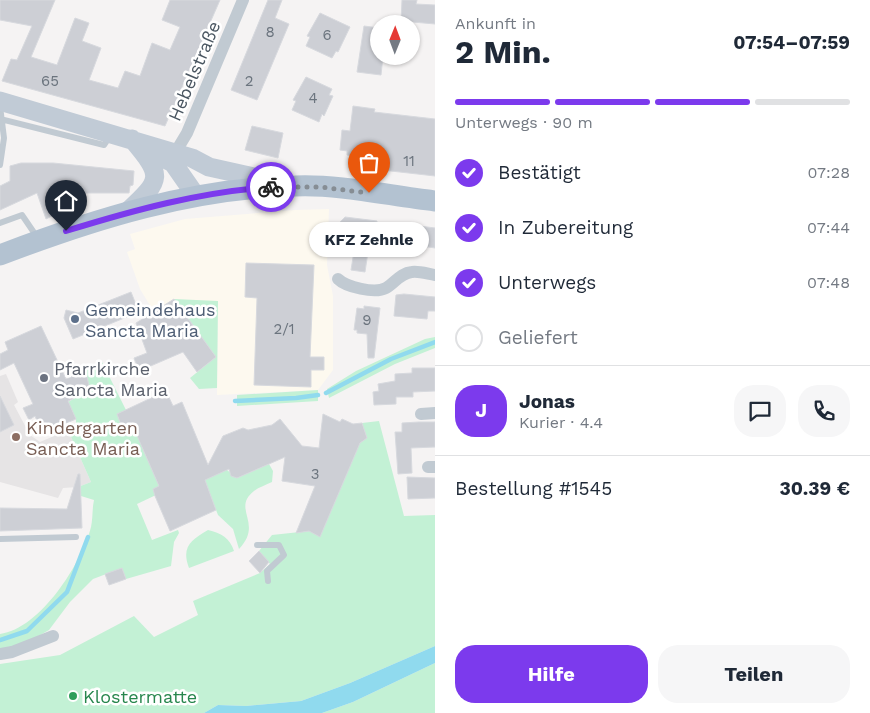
<!DOCTYPE html>
<html lang="de">
<meta charset="utf-8">
<style>
:root{--surface:#fff;--page:#f6f6f7;--text:#1f2937;--muted:#747a83;--line:#e0e1e3;--accent:#7c3aed}
body{margin:0;font-family:"Work Sans",sans-serif;background:var(--page);color:var(--text);height:100vh;display:flex;flex-direction:column;font-size:19px;white-space:nowrap}
*{box-sizing:border-box;margin:0}
p{font-size:16px;color:var(--muted)}
.icon{flex:none;width:28px;height:28px;fill:none;stroke:currentColor;stroke-width:2;stroke-linecap:round;stroke-linejoin:round}
.map{position:relative;flex:1;overflow:hidden}
.side{display:flex;flex-direction:column;background:var(--surface);width:435px}
.side>*{flex:none}
.needle{width:32px;rotate:1deg}
.buttons{position:absolute;left:370px;top:15px;display:grid;gap:10px}
.buttons a{display:grid;place-items:center;width:50px;height:50px;border-radius:50%;background:var(--surface);box-shadow:0 1px 4px #0004;font-size:25px}
.pin{position:absolute;display:grid;place-items:center;width:42px;height:42px;color:#fff;margin:-51px -21px;border-radius:50% 50% 50% 0;rotate:-45deg;box-shadow:0 0 5px #0007}
.pin .icon{rotate:45deg}
.courier{position:absolute;display:grid;place-items:center;width:50px;height:50px;margin:-25px;border:4px solid #7c3aed;border-radius:50%;background:#fff;color:#222;box-shadow:0 1px 6px #0007}
.bubble{position:absolute;height:35px;border-radius:18px;background:var(--surface);box-shadow:0 1px 4px #0004;font-size:16px;font-weight:700;line-height:35px;text-align:center}
.overview em{font-style:normal;font-weight:700}
.overview div{display:flex;flex-direction:column-reverse}
.overview{display:flex;align-items:center;justify-content:space-between;height:85px;padding:0 20px}
h1{font-size:32px;font-weight:700;line-height:38px}
.bar{display:grid;grid-template-columns:repeat(4,1fr);gap:8px 5px;align-content:center;height:60px;padding:0 20px}
.bar i{height:6px;border-radius:4px;background:var(--line)}
.bar .on{background:var(--accent)}
.bar p{grid-column:span 4}
.line{display:flex;align-items:center;gap:12px;padding:0 20px;border-top:1px solid var(--line)}
.line div{flex:1}
.round{display:grid;place-items:center;flex:none;width:52px;height:52px;border-radius:20px;background:var(--page)}
ol{padding:0 20px;list-style:none}
li{display:flex;align-items:center;gap:15px;height:55px}
li p{margin-inline-start:auto}
li .icon{padding:5px;border-radius:50%;background:var(--accent);color:#fff;stroke-width:4}
li:last-child{color:var(--muted)}
li i{width:28px;height:28px;border:2px solid var(--line);border-radius:50%}
.primary-button{display:flex;gap:10px;margin-top:auto;padding:10px 20px}
.primary-button a{flex:1;height:58px;border-radius:20px;background:var(--accent);color:#fff;font-size:20px;font-weight:700;line-height:58px;text-align:center}
.primary-button a+a{background:var(--page);color:var(--text)}
main{display:flex;flex:1;min-height:0}
.map>svg:first-child{display:block}
</style>
<main>
<div class="map">
<svg width="435" height="713" viewBox="0 0 435 713">
<rect width="100%" height="100%" fill="#f5f3f3"/>
<path fill="#fdf9ef" d="M329,209L327,265L333,296V370L318,390L217,395L218,301L154,312L140,289L127,252L135,249L130,234L185,219L295,210Z"/>
<path fill="#e6e4e5" d="M6,374L18,402L14,405L30,435L40,442L68,430L91,482L78,487L63,488L58,498L0,482V376Z"/>
<path fill="#c3f1d5" d="M174,299L218,301L217,388L199,389L190,378L216,357Z
M435,337V348L395,364L329,398L327,389L356,371L425,339Z
M102,362L126,410L117,414L125,435L139,430L142,447L159,486L156,495L137,504L152,540L178,530L179,533L174,542L171,566L126,579L122,568L93,579L70,602L49,630L23,645L0,649V634C40,629 82,563 91,527C93,518 92,509 94,500L81,496L78,487L91,482L68,430L76,425V419L68,402L75,398L73,395L88,386L87,377L77,374Z
M318,390V401L237,406V395Z
M379,421L404,516L435,515V646L350,683L301,701L246,706L218,705L204,713H0V664L60,655L134,616L154,637L198,615L193,601L260,573L270,564L259,551L272,535L309,531L360,443L367,438L362,423Z
M269,464L273,471L272,482C266,485 259,487 254,491C231,509 264,523 239,549L233,529L218,515L201,471L227,470L237,478Z
M208,530C221,533 230,538 234,551L189,568C181,547 191,540 208,530Z
M435,663V713H322L353,702Z"/>
<path fill="#90daee" d="M435,646V663L353,702L322,713H204L218,705L246,706L301,701L350,683Z"/>
<g fill="none" stroke-linecap="round" stroke-linejoin="round">
<path stroke="#90daee" stroke-width="4.5" d="M326,393L391,359L435,342
M235,401L296,398L318,395
M0,640L27,631L67,592L88,537"/>
</g>
<path fill="#cdcfd5" stroke="#d7d9de" d="M0,0H55L31,57L57,65L75,18L89,23L82,41L101,48L89,80L118,88L125,71L140,76L152,43L170,50L180,27L162,20L170,0H220L165,126L2,81L11,59L17,60L32,26L0,20Z
M268,0H282L275,18L289,24L257,100L231,90Z
M402,0H417L416,4L435,5V24L401,21Z
M320,13L350,27L338,52L336,51L332,58L306,46L310,37L307,36Z
M364,26L379,28V56H383L381,75L357,72Z
M306,77L332,89L329,95L333,96L324,116L322,114L319,122L292,110L296,101L293,100Z
M353,106L375,109L374,112L435,119V176L382,170L384,159L347,155V151L340,150L342,130L350,131Z
M252,126L283,133L278,158L245,150Z
M53,163L134,171L133,185L130,186L129,193H56L62,211L46,219L37,193L0,210V186L10,181V166L21,163Z
M345,217L377,221L376,244L374,249H370L368,252L365,272L351,270L354,251H343L344,240H338L340,222Z
M404,224L435,228V248L402,243Z
M246,263L314,265L310,357H324V370H311V387L254,385L257,298L245,297Z
M131,292L139,312L73,339L64,318L66,310L78,313Z
M404,294L435,297V311H428L427,319L394,316L396,295Z
M174,299L216,357L197,372L183,352L139,371L134,358L147,353L136,323Z
M364,306L380,308L374,358H368L367,334L357,333V330H354L357,308L364,309Z
M41,326L66,379L81,373L87,377L89,386L73,395L75,398L68,401L76,419L42,433L35,416L29,420L23,408L33,404L14,363L0,370V354L8,350L5,342Z
M412,368H435V391L413,392V397H396V404L374,405L373,392L379,391L378,384L395,381V374L412,373Z
M166,391L173,406L182,402L208,465L223,436L243,428L248,430L272,425L280,419L302,446L319,448L323,414L340,422L342,419L353,424L362,423L367,438L360,443L320,537L309,531L296,533L315,486L282,481L285,457L237,478L231,476L229,469L205,480L216,510L170,531L155,496L153,489L159,486L135,431L125,436L117,414Z
M0,396L14,425L0,432Z
M419,422H435V447L411,448L412,473L398,474L395,432H402V423Z
M78,474H80L82,528L0,531V508L67,509Z
M407,477L435,478V498L408,499Z
M259,551L269,562L260,573L249,561Z
M122,568L126,579L109,585L105,574Z"/>
<g fill="none" stroke-linecap="round" stroke-linejoin="round">
<path stroke="#c1cad2" stroke-width="6" d="M0,106L4,138L0,165
M0,119L104,145L110,136
M0,223L22,215L37,237
M0,539L76,537
M257,545H279L284,555L267,571L268,581"/>
<path stroke="#c1cad2" stroke-width="12" d="M175,153L187,133L243,0
M338,279C346,287 375,294 386,288C395,283 400,273 412,272C419,271 428,274 435,275
M421,414L435,413
M428,467H435
M0,654L12,652L53,636"/>
<path stroke="#c1cbd6" stroke-width="19" d="M0,101L192,158L209,167L277,182
M154,153L173,163L196,196
M127,212C163,179 163,176 132,139"/>
<path stroke="#b3c2d1" stroke-width="21" d="M0,255C94,219 193,188 295,186C340,184 390,196 435,201"/>
</g>
<g fill="none" stroke-linecap="round" stroke-linejoin="round">
<path stroke="#868d94" stroke-width="5" stroke-dasharray="0 9" d="M271,187H320L369,193"/>
<path stroke="#7c3aed" stroke-width="6" d="M66,231C134,210 200,192 271,187"/>
</g>
<circle fill="#5c6f8a" stroke="#fff" stroke-width="2" cx="75" cy="319" r="5"/>
<circle fill="#6b7280" stroke="#fff" stroke-width="2" cx="44" cy="378" r="5"/>
<circle fill="#8d6e63" stroke="#fff" stroke-width="2" cx="16" cy="437" r="5"/>
<circle fill="#2e9e5b" stroke="#fff" stroke-width="2" cx="73" cy="696" r="5"/>
<g text-anchor="middle" dominant-baseline="central" stroke-width="5" stroke-linejoin="round" paint-order="stroke">
<g font-size="15" fill="#6b747e">
<text x="270" y="32">8</text>
<text x="327" y="35">6</text>
<text x="50" y="81">65</text>
<text x="249" y="81">2</text>
<text x="313" y="98">4</text>
<text x="409" y="161">11</text>
<text x="367" y="320">9</text>
<text x="284" y="329">2/1</text>
<text x="315" y="474">3</text>
</g>
<g font-size="18" fill="#4a5661" stroke="#fff">
<text transform="translate(194 71) rotate(-67)">Hebelstraße</text>
</g>
<g font-size="18" fill="#4e5e75" stroke="#fff" text-anchor="start">
<text x="85" y="309">Gemeindehaus<tspan x="85" dy="21">Sancta Maria</tspan></text>
</g>
<g font-size="18" fill="#5b616d" stroke="#fff" text-anchor="start">
<text x="54" y="368">Pfarrkirche<tspan x="54" dy="21">Sancta Maria</tspan></text>
</g>
<g font-size="18" fill="#785e54" stroke="#fff" text-anchor="start">
<text x="26" y="427">Kindergarten<tspan x="26" dy="21">Sancta Maria</tspan></text>
</g>
<g font-size="18" fill="#27864d" stroke="#fff" text-anchor="start">
<text x="83" y="696">Klostermatte</text>
</g>
</g>
</svg>
<div class="buttons">
<a><svg class="needle" viewBox="-14 -14 28 28"><path d="M0-13l5 13h-10z" fill="#e53935"/><path d="M0 13l5-13h-10z" fill="#747a83"/></svg></a>
</div>
<div class="pin" style="left:369px;top:193px;background:#ea580c"><svg class="icon" aria-label="bag" viewBox="0 0 24 24"><path d="M5 8h14l-1 12H6zM9 8a3 3 0 0 1 6 0"/></svg></div>
<div class="pin" style="left:66px;top:231px;background:#1f2937"><svg class="icon" aria-label="home" viewBox="0 0 24 24"><path d="M3 11l9-7 9 7M6 9v11h12V9"/></svg></div>
<div class="courier" style="left:271px;top:187px"><svg class="icon" aria-label="bike" viewBox="0 0 24 24"><circle cx="6" cy="16" r="4"/><circle cx="18" cy="16" r="4"/><path d="M6 16l4-8h5l3 8M10 8l3 8H6M13 5h3"/></svg></div>
<div class="bubble" style="left:309px;top:222px;width:120px">KFZ Zehnle</div>
</div>
<section class="side">
<div class="overview"><div><h1>2 Min.</h1><p>Ankunft in</p></div><em>07:54–07:59</em></div>
<div class="bar"><i class="on"></i><i class="on"></i><i class="on"></i><i></i><p>Unterwegs · 90 m</p></div>
<ol>
<li><svg class="icon" aria-label="check" viewBox="0 0 24 24"><path d="M5 12l5 5 9-10"/></svg>Bestätigt<p>07:28</p></li>
<li><svg class="icon" aria-label="check" viewBox="0 0 24 24"><path d="M5 12l5 5 9-10"/></svg>In Zubereitung<p>07:44</p></li>
<li><svg class="icon" aria-label="check" viewBox="0 0 24 24"><path d="M5 12l5 5 9-10"/></svg>Unterwegs<p>07:48</p></li>
<li><i></i>Geliefert</li>
</ol>
<div class="line" style="height:90px"><b class="round" style="background:var(--accent);color:#fff">J</b><div><b>Jonas</b><p>Kurier · 4.4</p></div><a class="round"><svg class="icon" aria-label="chat" viewBox="0 0 24 24"><path d="M4 5h16v11H9l-5 4z"/></svg></a><a class="round"><svg class="icon" aria-label="phone" viewBox="0 0 24 24"><path d="M5 4h4l2 5-3 2q2 4 5 5l2-3 5 2v4C11 20 4 13 5 4z"/></svg></a></div>
<div class="line" style="height:65px"><div>Bestellung #1545</div><b>30.39 €</b></div>
<div class="primary-button"><a>Hilfe</a><a>Teilen</a></div>
</section>
</main>
